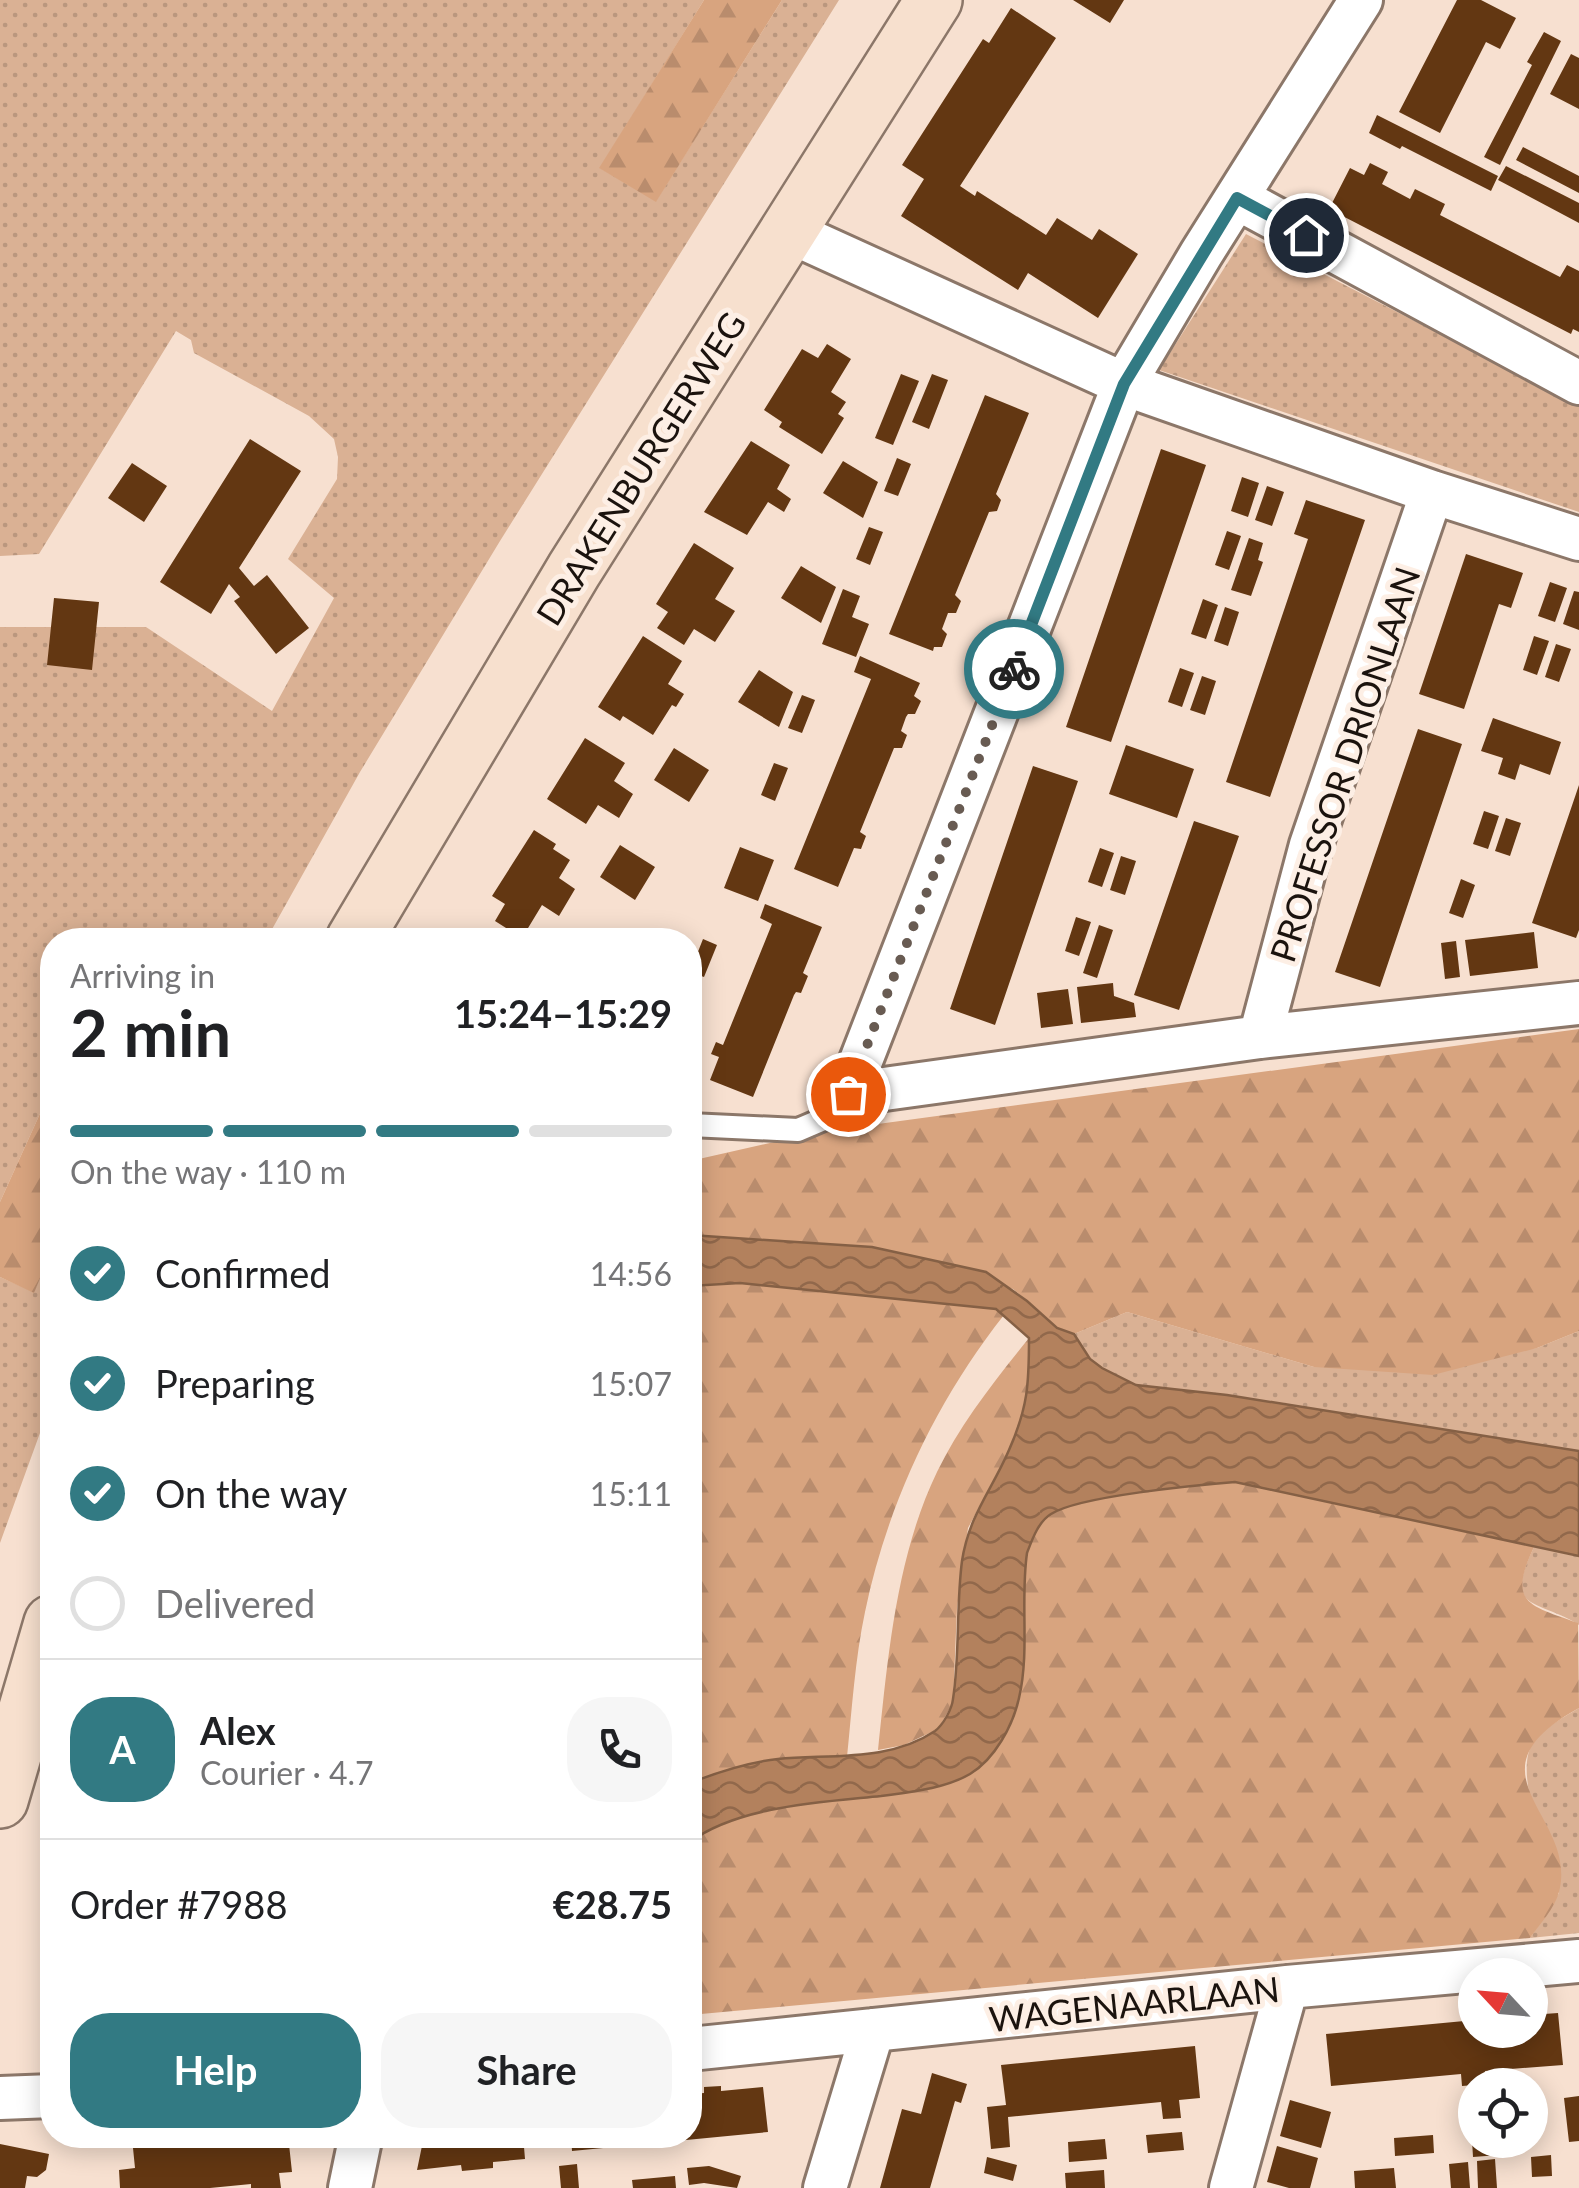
<!DOCTYPE html>
<meta charset="utf-8">
<style>
:root{--surface:#fff;--page:#f6f6f6;--text:#202124;--muted:#757577;--line:#e0e0e0;--accent:#327a83}
body{margin:0;font-family:Lato,sans-serif;background:var(--page);color:var(--text);height:100vh;display:flex;flex-direction:column;font-size:38px;white-space:nowrap}
*{box-sizing:border-box;margin:0}
p{font-size:32px;color:var(--muted)}
.icon{flex:none;width:55px;height:55px;fill:none;stroke:currentColor;stroke-width:2;stroke-linecap:round;stroke-linejoin:round}
.map{position:relative;flex:1;overflow:hidden}
.drawer{position:absolute;left:40px;top:928px;width:662px;height:1220px;display:flex;flex-direction:column;background:var(--surface);border-radius:40px;box-shadow:0 5px 25px #0003}
.drawer>*{flex:none}
.needle{width:65px;rotate:296deg}
.tools{position:absolute;left:1458px;top:1958px;display:grid;gap:20px}
.tools a{display:grid;place-items:center;width:90px;height:90px;border-radius:50%;background:var(--surface);box-shadow:0 5px 25px #0003;font-size:50px}
.pin{position:absolute;display:grid;place-items:center;width:85px;height:85px;color:#fff;margin:-42px;border:5px solid #fff;border-radius:50%;box-shadow:0 2px 10px #0007}
.courier{position:absolute;display:grid;place-items:center;width:100px;height:100px;margin:-50px;border:8px solid #327a83;border-radius:50%;background:#fff;color:#222;box-shadow:0 2px 12px #0007}
.overview em{font-style:normal;font-weight:700}
.overview div{display:flex;flex-direction:column-reverse}
.overview{display:flex;align-items:center;justify-content:space-between;height:170px;padding:0 30px}
h1{font-size:65px;font-weight:700;line-height:75px}
.bar{display:grid;grid-template-columns:repeat(4,1fr);gap:15px 10px;align-content:center;height:120px;padding:0 30px}
.bar i{height:12px;border-radius:8px;background:var(--line)}
.bar .selected{background:var(--accent)}
.bar p{grid-column:span 4}
.line{display:flex;align-items:center;gap:25px;padding:0 30px;border-top:2px solid var(--line)}
.line div{flex:1}
.round{display:grid;place-items:center;flex:none;width:105px;height:105px;border-radius:40px;background:var(--page)}
ol{padding:0 30px;list-style:none}
li{display:flex;align-items:center;gap:30px;height:110px}
li p{margin-inline-start:auto}
li .icon{padding:10px;border-radius:50%;background:var(--accent);color:#fff;stroke-width:4}
li:last-child{color:var(--muted)}
li i{width:55px;height:55px;border:5px solid var(--line);border-radius:50%}
.button{display:flex;gap:20px;margin-top:auto;padding:20px 30px}
.button a{flex:1;height:115px;border-radius:40px;background:var(--accent);color:#fff;font-size:40px;font-weight:700;line-height:115px;text-align:center}
.button a+a{background:var(--page);color:var(--text)}
.map>svg:first-child{display:block}
</style>
<div class="map">
<svg width="1579" height="2188" viewBox="0 0 1579 2188">
<defs>
<pattern id="grass-dots" width="8" height="8" patternUnits="userSpaceOnUse" patternTransform="scale(2.5)"><rect width="8" height="8" fill="#dab194"/><path d="M2 2h.1M6 6h.1" fill="none" stroke="#ba977e" stroke-width="1.8" stroke-linecap="round"/></pattern>
<pattern id="forest-firs" width="22" height="20" patternUnits="userSpaceOnUse" patternTransform="scale(2.5)"><rect width="22" height="20" fill="#d8a47f"/><path d="M5 1l3.5 6h-7zM16 11l3.5 6h-7z" fill="#b98c6d"/></pattern>
<pattern id="water-waves" width="16" height="10" patternUnits="userSpaceOnUse" patternTransform="scale(2.5)"><rect width="16" height="10" fill="#b3815d"/><path d="M0 5q4-4 8 0t8 0" fill="none" stroke="#91684b"/></pattern>
</defs>
<rect width="100%" height="100%" fill="#f7e0d0"/>
<path fill="url(#grass-dots)" d="M0,0H704L600,168L656,201L782,0H839L500,541L360,772L266,940H52V1087L0,1202V627H146L272,711L334,598L288,559L337,479L338,457L334,439L309,416L194,353L191,340L176,331L39,554L0,556Z
M1246,234L1579,406V512L1159,370Z
M52,1250V1400L0,1543V1277L34,1292Z
M1127,1312L1314,1367L1537,1348L1579,1331V1451L1227,1395L1136,1385L1102,1368L1090,1359L1074,1334Z
M1534,1547L1579,1556V1625C1537,1598 1502,1613 1534,1547Z
M1579,1708V1933L1530,1938L1559,1893C1549,1858 1511,1772 1534,1741C1545,1727 1564,1717 1579,1708Z"/>
<path fill="url(#forest-firs)" d="M704,0H782L656,202L599,168Z
M1579,1029V1331L1537,1348L1433,1375L1314,1367L1127,1312L1074,1334L1058,1328L1013,1289L872,1247L690,1235V1161L819,1132Z
M52,1087V1250L34,1293L0,1277V1202Z
M740,1283L966,1305L996,1309L1004,1315C936,1401 887,1505 865,1612C855,1659 852,1709 847,1757C792,1759 741,1762 690,1783V1286Z
M1029,1338L1031,1376L1026,1405L1008,1453L968,1528L957,1608L953,1703L938,1729L904,1745L878,1750C888,1657 896,1557 937,1472C960,1424 996,1379 1029,1338Z
M1235,1482L1534,1547C1507,1604 1529,1605 1578,1623L1579,1708C1459,1774 1579,1815 1559,1892C1555,1908 1539,1925 1530,1938L690,2015V1842C748,1799 867,1800 939,1786L1023,1581C1026,1559 1029,1534 1046,1517C1067,1497 1201,1485 1235,1482Z"/>
<path fill="url(#water-waves)" stroke="#856045" stroke-width="2.5" d="M690,1235L872,1247L986,1272L1027,1301L1057,1328L1074,1334L1090,1359L1102,1368L1136,1385L1227,1395L1579,1451V1556L1235,1482C1198,1485 1079,1496 1051,1514C1038,1522 1032,1540 1027,1553C1020,1601 1030,1651 1019,1698C1013,1725 995,1759 970,1774C944,1789 910,1792 881,1796C823,1802 738,1806 690,1842V1783C718,1772 749,1762 778,1759C830,1754 889,1762 935,1731C943,1725 952,1709 953,1699C960,1654 956,1607 962,1561C969,1515 992,1490 1009,1450C1028,1407 1029,1384 1029,1338L996,1309L740,1283L690,1286Z"/>
<path fill="#633712" d="M1073,0H1124L1110,23Z
M1457,0H1481L1516,18L1500,49L1486,42L1440,133L1399,112Z
M1011,8L1056,38L960,186L975,196L977,191L1046,235L1057,218L1092,240L1099,229L1138,254L1098,318L1028,273L1018,290L901,216L924,179L902,165L983,39L989,43Z
M1544,32L1561,41L1500,165L1484,157L1532,65L1527,62Z
M1571,54L1579,58V109L1550,94Z
M1377,115L1498,176L1491,191L1402,146L1400,149L1369,133Z
M1523,147L1579,176V193L1516,160Z
M1370,163L1388,172L1382,184L1410,199L1415,189L1445,204L1440,215L1560,277L1567,265L1579,271V332L1573,329L1571,334L1329,209L1350,168L1364,175Z
M1506,166L1579,203V223L1498,180Z
M827,344L851,359L831,392L846,402L838,414L844,418L822,454L779,427L782,422L764,410L802,349L818,358Z
M901,374L919,381L893,445L875,438Z
M932,374L948,380L929,429L912,422Z
M985,395L1029,413L996,494L1001,500L997,511L989,512L955,595L961,601L956,613H948L942,629L947,634L942,647H934L933,651L889,634Z
M250,439L301,471L239,568L254,586L267,575L309,628L276,654L234,601L240,597L229,584L211,614L160,582Z
M751,441L790,465L777,489L791,499L784,512L768,502L747,535L704,512Z
M1161,449L1206,465L1111,742L1066,727Z
M897,458L911,464L898,496L884,491Z
M843,461L878,482L863,518L823,493Z
M132,463L167,486L144,522L108,498Z
M1242,477L1259,483L1248,517L1231,511Z
M1267,486L1284,492L1272,526L1255,520Z
M1306,500L1365,520L1270,797L1226,782L1308,539L1294,534Z
M869,527L883,532L870,565L856,559Z
M1227,531L1241,536L1229,570L1215,565Z
M1249,538L1263,543L1258,560L1263,562L1251,596L1231,590Z
M694,543L734,568L715,599L735,611L715,642L694,629L684,645L657,628L668,612L656,604Z
M1466,554L1523,573L1511,608L1499,604L1464,709L1419,694Z
M801,566L836,587L821,623L781,598Z
M1550,582L1567,588L1555,622L1538,616Z
M843,589L860,596L852,617L869,624L856,657L822,644Z
M1574,591L1579,592V630L1563,624Z
M54,598L99,602L92,670L47,665Z
M1203,599L1218,605L1206,639L1191,634Z
M1225,607L1239,612L1228,646L1214,641Z
M643,636L682,661L668,684L684,694L676,707L672,705L653,735L623,716L620,721L598,707Z
M1534,636L1549,641L1537,675L1523,670Z
M1556,644L1571,649L1559,682L1545,677Z
M860,656L920,683L914,696L921,701L915,714H908L906,717L901,731L907,735L902,748H894L860,832L866,836L861,849L854,848L838,887L794,869L871,679L854,672Z
M1180,668L1194,673L1182,707L1168,702Z
M759,670L793,692L779,727L738,702Z
M1202,676L1216,681L1205,715L1190,710Z
M802,695L815,700L802,733L788,728Z
M1493,718L1561,742L1550,775L1520,764L1515,780L1498,774L1503,758L1481,751Z
M1418,729L1462,744L1380,987L1335,972Z
M585,738L625,763L614,781L633,794L619,818L598,805L586,824L547,799Z
M1126,745L1194,769L1177,818L1109,794Z
M674,748L709,770L689,802L654,780Z
M774,763L788,768L775,801L761,795Z
M1033,766L1078,781L995,1025L950,1009Z
M1579,785V930L1576,938L1532,923Z
M1484,811L1499,816L1488,849L1473,844Z
M1506,818L1521,823L1510,856L1495,851Z
M1194,821L1239,836L1179,1010L1134,995Z
M534,830L556,844L553,849L570,860L559,878L575,889L559,916L542,905L522,938L495,921L505,904L492,896Z
M620,845L655,867L635,900L600,877Z
M740,847L774,860L758,901L724,888Z
M1100,848L1114,853L1102,887L1088,882Z
M1121,856L1136,861L1125,895L1110,890Z
M1461,879L1475,885L1463,918L1449,913Z
M765,904L822,927L803,973L808,976L801,993L796,992L794,995L753,1097L710,1080L719,1057L711,1054L716,1042L723,1045L772,924L760,918Z
M1076,917L1091,922L1079,956L1065,951Z
M1099,925L1113,930L1097,978L1083,973Z
M1534,932L1538,968L1470,976L1465,940Z
M703,939L717,945L704,977L690,972Z
M1456,941L1460,977L1445,979L1441,943Z
M1113,983L1114,996L1134,1003L1136,1017L1081,1023L1077,987Z
M1068,989L1073,1024L1041,1028L1037,993Z
M1558,2013L1563,2065L1485,2071L1487,2084L1462,2086L1461,2074L1331,2086L1326,2034L1475,2020V2030H1530V2015Z
M1195,2046L1200,2098L1179,2100L1181,2118L1163,2119L1161,2102L1008,2117L1010,2147L991,2149L987,2107L1006,2105L1001,2065Z
M932,2073L967,2084L961,2103L955,2101L930,2188H880L902,2109L921,2114Z
M721,2086V2091L763,2087L768,2132L572,2151L571,2135H690V2094L704,2093V2087Z
M1579,2096V2141L1569,2142L1564,2098Z
M1290,2100L1331,2112L1321,2148L1280,2136Z
M1182,2132L1184,2150L1148,2153L1146,2135Z
M263,2135H288L292,2172L279,2173L281,2188H251V2184L210,2188H120L119,2170L135,2168L133,2148Z
M433,2135H523L525,2159L493,2162V2168L462,2171L461,2165L417,2170L423,2141L433,2140Z
M1433,2135L1434,2153L1395,2156L1394,2138Z
M1105,2139L1107,2159L1069,2162L1068,2142Z
M1472,2140H1511L1512,2154L1473,2157Z
M0,2144L49,2154L46,2170L37,2177L27,2176L25,2188H0Z
M1277,2146L1318,2158L1310,2188H1289L1267,2182Z
M1551,2155L1552,2176L1532,2177L1531,2157Z
M987,2157L1017,2165L1013,2181L984,2173Z
M1495,2159L1497,2188H1478L1477,2161Z
M1468,2162L1470,2188H1451L1449,2164Z
M577,2164L579,2188H561L559,2166Z
M709,2166L741,2176L737,2188L704,2183L689,2185L687,2168Z
M1394,2168L1396,2188H1355L1354,2171Z
M1104,2170L1105,2188H1066L1065,2173Z
M675,2176L676,2188H633L632,2180Z"/>
<g fill="none" stroke-linecap="round" stroke-linejoin="round">
<defs>
<path id="lane" d="M690,1125L798,1130L826,1118L848,1094"/>
<path id="street" d="M1361,0L1201,254L1124,384L848,1094L1260,1037L1579,1003
M1237,198L1579,383
M788,231L1124,384L1432,492L1579,539
M1260,1037L1311,845L1432,492
M690,2049L1287,1987L1579,1961
M0,2098L52,2096
M350,2188L361,2135
M825,2188L873,2030
M1231,2188L1287,1987"/>
<path id="secondary" d="M354,940L574,570L934,0
M0,1800L52,1623"/>
</defs>
<use href="#lane" stroke="#8c7769" stroke-width="28"/>
<use href="#street" stroke="#8c7769" stroke-width="48"/>
<use href="#secondary" stroke="#8c7769" stroke-width="60"/>
<use href="#lane" stroke="#fff" stroke-width="22"/>
<use href="#street" stroke="#fff" stroke-width="42"/>
<use href="#secondary" stroke="#f7e0ce" stroke-width="55"/>
</g>
<g fill="none" stroke-linecap="round" stroke-linejoin="round">
<path stroke="#685b52" stroke-width="10" stroke-dasharray="0 18" d="M848,1094L1014,669"/>
<path stroke="#327a83" stroke-width="12" d="M1014,669L1124,384L1237,198L1306,235"/>
</g>
<g text-anchor="middle" dominant-baseline="central" stroke-width="10" stroke-linejoin="round" paint-order="stroke">
<g font-size="35" fill="#1b130e" stroke="#fdefe5">
<text transform="translate(640 468) rotate(-58)">DRAKENBURGERWEG</text>
<text transform="translate(1344 764) rotate(-72)">PROFESSOR DRIONLAAN</text>
<text transform="translate(1134 2003) rotate(-6)">WAGENAARLAAN</text>
</g>
</g>
</svg>
<div class="tools">
<a><svg class="needle" viewBox="-14 -14 28 28"><path d="M0-13l5 13h-10z" fill="#e53935"/><path d="M0 13l5-13h-10z" fill="#757577"/></svg></a>
<a><svg class="icon" aria-label="locate" viewBox="0 0 24 24"><circle cx="12" cy="12" r="6"/><path d="M12 2v4M12 18v4M2 12h4M18 12h4"/></svg></a>
</div>
<div class="pin" style="left:848px;top:1094px;background:#ea580c"><svg class="icon" aria-label="bag" viewBox="0 0 24 24"><path d="M5 8h14l-1 12H6zM9 8a3 3 0 0 1 6 0"/></svg></div>
<div class="pin" style="left:1306px;top:235px;background:#1f2937"><svg class="icon" aria-label="home" viewBox="0 0 24 24"><path d="M3 11l9-7 9 7M6 9v11h12V9"/></svg></div>
<div class="courier" style="left:1014px;top:669px"><svg class="icon" aria-label="bike" viewBox="0 0 24 24"><circle cx="6" cy="16" r="4"/><circle cx="18" cy="16" r="4"/><path d="M6 16l4-8h5l3 8M10 8l3 8H6M13 5h3"/></svg></div>
<section class="drawer">
<div class="overview"><div><h1>2 min</h1><p>Arriving in</p></div><em>15:24–15:29</em></div>
<div class="bar"><i class="selected"></i><i class="selected"></i><i class="selected"></i><i></i><p>On the way · 110 m</p></div>
<ol>
<li><svg class="icon" aria-label="check" viewBox="0 0 24 24"><path d="M5 12l5 5 9-10"/></svg>Confirmed<p>14:56</p></li>
<li><svg class="icon" aria-label="check" viewBox="0 0 24 24"><path d="M5 12l5 5 9-10"/></svg>Preparing<p>15:07</p></li>
<li><svg class="icon" aria-label="check" viewBox="0 0 24 24"><path d="M5 12l5 5 9-10"/></svg>On the way<p>15:11</p></li>
<li><i></i>Delivered</li>
</ol>
<div class="line" style="height:180px"><b class="round" style="background:var(--accent);color:#fff">A</b><div><b>Alex</b><p>Courier · 4.7</p></div><a class="round"><svg class="icon" aria-label="phone" viewBox="0 0 24 24"><path d="M5 4h4l2 5-3 2q2 4 5 5l2-3 5 2v4C11 20 4 13 5 4z"/></svg></a></div>
<div class="line" style="height:130px"><div>Order #7988</div><b>€28.75</b></div>
<div class="button"><a>Help</a><a>Share</a></div>
</section>
</div>
